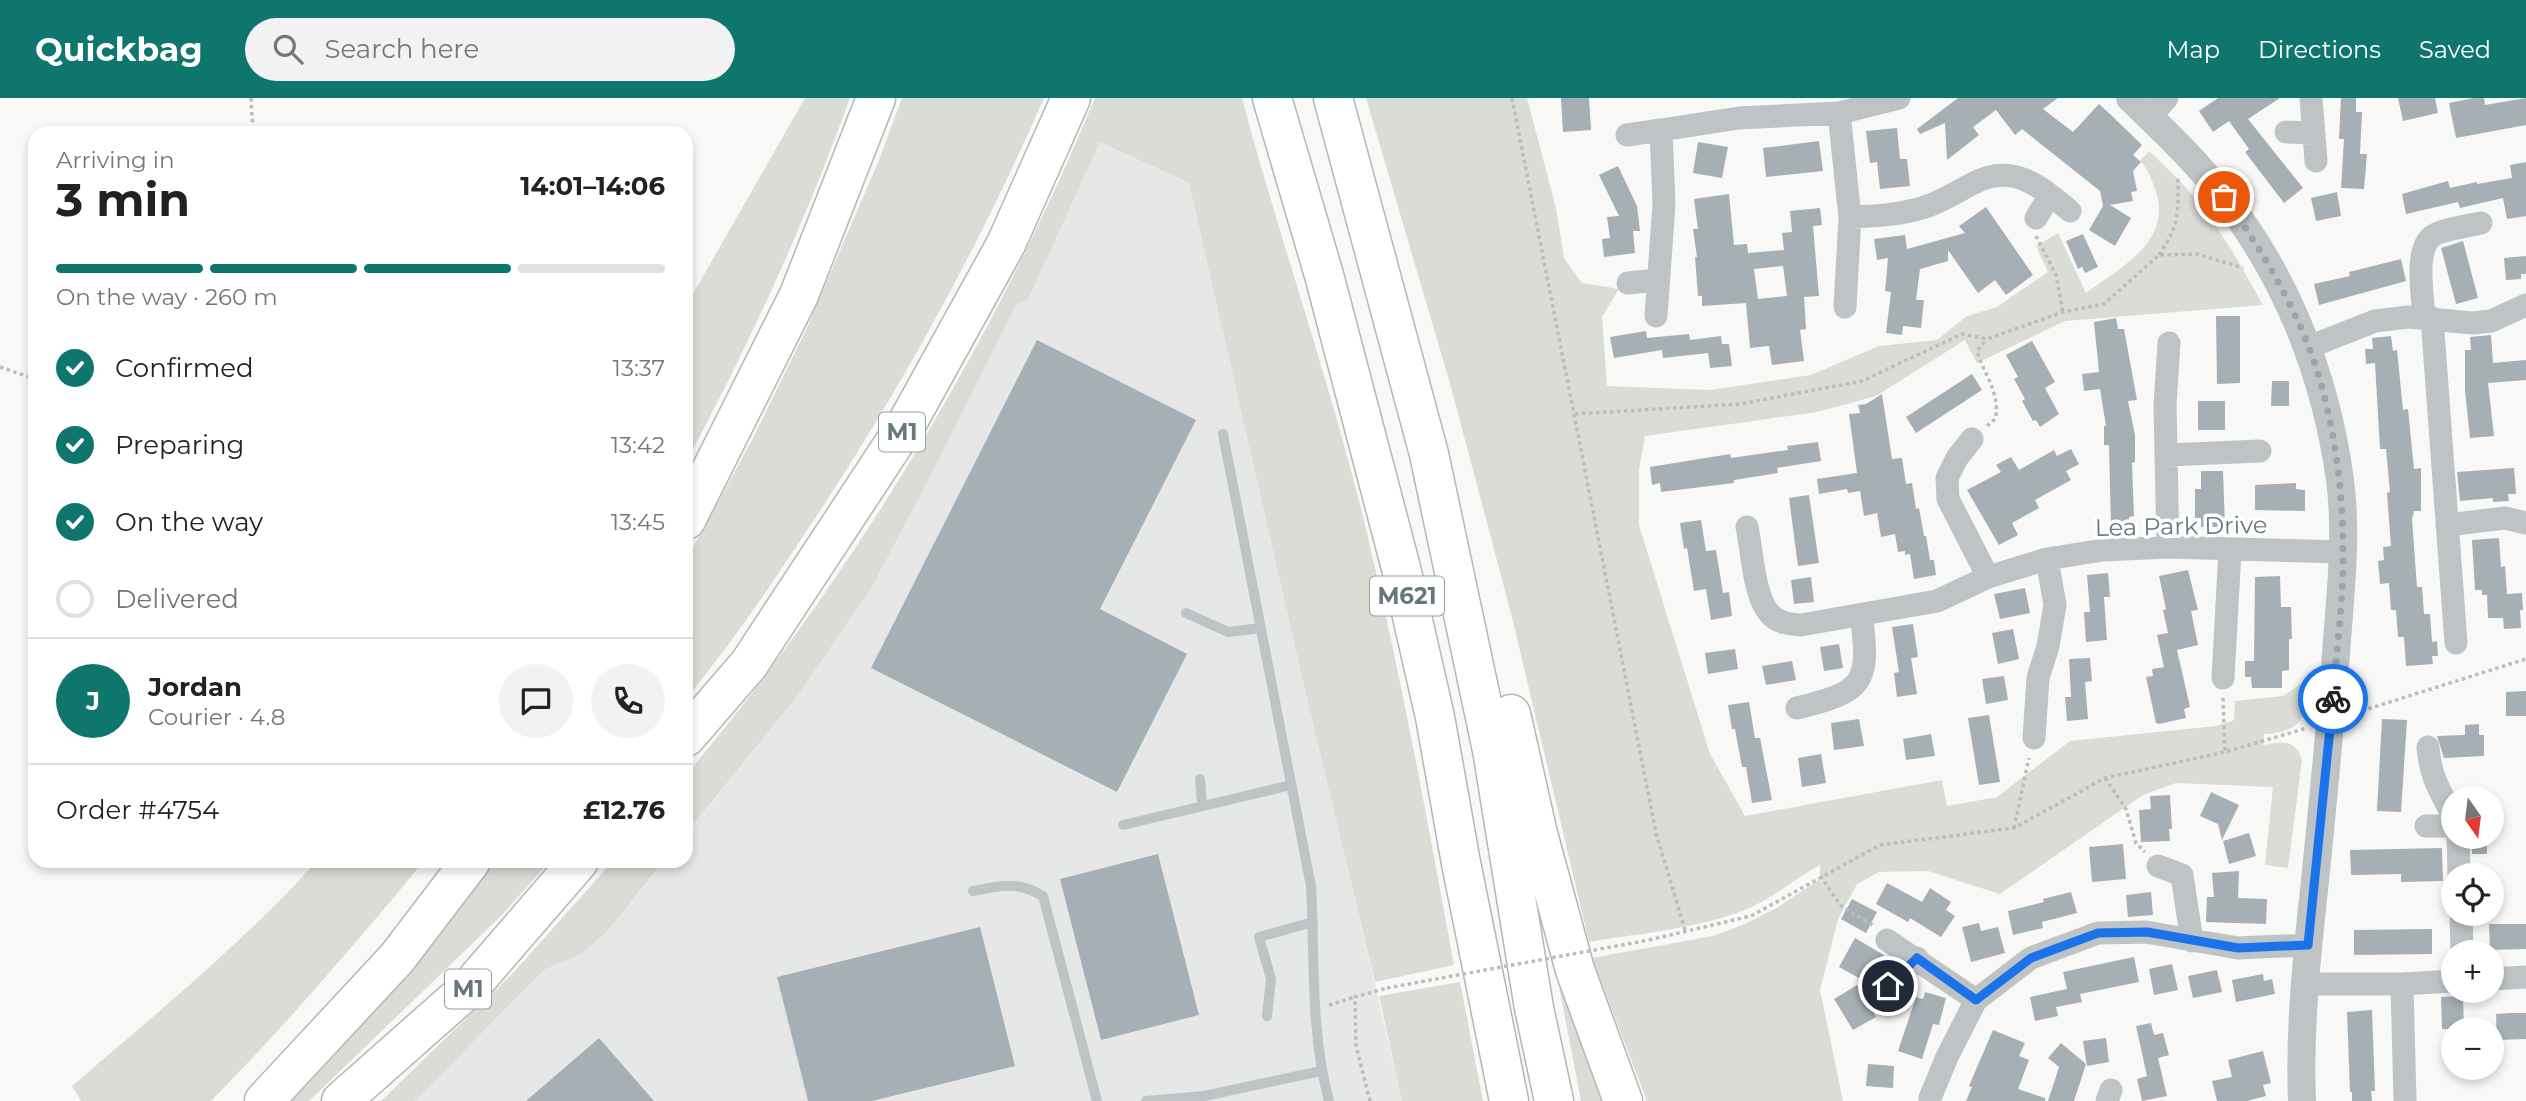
<!DOCTYPE html>
<meta charset="utf-8">
<style>
:root{--surface:#fff;--page:#f2f2f2;--text:#222;--muted:#767676;--line:#e0e0e0;--accent:#0f766e}
body{margin:0;font-family:Montserrat,sans-serif;background:var(--page);color:var(--text);height:100vh;display:flex;flex-direction:column;font-size:26px;white-space:nowrap}
*{box-sizing:border-box;margin:0}
p{font-size:23px;color:var(--muted)}
.icon{flex:none;width:38px;height:38px;fill:none;stroke:currentColor;stroke-width:2;stroke-linecap:round;stroke-linejoin:round}
.map{position:relative;flex:1;overflow:hidden}
.drawer{position:absolute;left:28px;top:28px;width:665px;height:742px;display:flex;flex-direction:column;background:var(--surface);border-radius:21px;box-shadow:0 4px 10px #0003}
.drawer>*{flex:none}
.needle{width:46px;rotate:166deg}
.buttons{position:absolute;left:2441px;top:688px;display:grid;gap:14px}
.buttons a{display:grid;place-items:center;width:63px;height:63px;border-radius:50%;background:var(--surface);box-shadow:0 4px 10px #0003;font-size:35px}
.pin{position:absolute;display:grid;place-items:center;width:60px;height:60px;color:#fff;margin:-30px;border:4px solid #fff;border-radius:50%;box-shadow:0 2px 7px #0007}
.courier{position:absolute;display:grid;place-items:center;width:70px;height:70px;margin:-35px;border:5px solid #1a73e8;border-radius:50%;background:#fff;color:#222;box-shadow:0 2px 9px #0007}
.summary em{font-style:normal;font-weight:700}
.summary div{display:flex;flex-direction:column-reverse}
.summary{display:flex;align-items:center;justify-content:space-between;height:119px;padding:0 28px}
h1{font-size:46px;font-weight:700;line-height:52px}
.bar{display:grid;grid-template-columns:repeat(4,1fr);gap:10px 7px;align-content:center;height:84px;padding:0 28px}
.bar i{height:9px;border-radius:5px;background:var(--line)}
.bar .current{background:var(--accent)}
.bar p{grid-column:span 4}
.line{display:flex;align-items:center;gap:18px;padding:0 28px;border-top:2px solid var(--line)}
.line div{flex:1}
.round{display:grid;place-items:center;flex:none;width:74px;height:74px;border-radius:37px;background:var(--page)}
ol{padding:0 28px;list-style:none}
li{display:flex;align-items:center;gap:21px;height:77px}
li p{margin-inline-start:auto}
li .icon{padding:7px;border-radius:50%;background:var(--accent);color:#fff;stroke-width:4}
li:last-child{color:var(--muted)}
li i{width:38px;height:38px;border:4px solid var(--line);border-radius:50%}
header{display:flex;align-items:center;gap:42px;box-sizing:border-box;height:98px;padding:0 35px;background:var(--accent);color:#fff}
header strong{font-size:33px}
nav{display:flex;gap:38px;margin-inline-start:auto;font-size:24px}
.search{width:490px;height:63px;background:var(--page);display:flex;align-items:center;gap:18px;box-sizing:border-box;padding:0 24px;border-radius:38px;color:var(--muted);font-size:26px}
.map>svg:first-child{display:block}
</style>
<header>
<strong>Quickbag</strong>
<div class="search"><svg class="icon" aria-label="search" viewBox="0 0 24 24"><circle cx="10" cy="10" r="6"/><path d="M15 15l6 6"/></svg>Search here</div>
<nav><a>Map</a><a>Directions</a><a>Saved</a></nav>
</header>
<div class="map">
<svg width="2526" height="1003" viewBox="0 0 2526 1003">
<rect width="100%" height="100%" fill="#f8f8f7"/>
<path fill="#e6e8e7" d="M1100,44L1189,85L1402,1003H415L544,872L579,857L606,835L665,763H686V737L798,597L872,489L940,360L1017,206L1028,202Z"/>
<path fill="#d9ddd6" d="M805,0H850C805,125 749,247 686,364V208Z
M902,0H1044C977,153 897,298 804,437C767,493 729,549 686,601V462L751,344L806,232L879,62Z
M1095,0H1242C1280,143 1330,283 1365,427C1400,572 1427,720 1454,867L1375,884L1304,587L1189,85L1100,44L1028,202L1017,206L940,360L872,489L798,597L686,736V677C853,479 996,239 1095,0Z
M1366,0H1527L1556,110L1564,160L1582,185L1619,191L1602,219L1607,288L1710,292L1811,277L1879,248L1937,242L1967,218L1997,209L2048,174L2036,148L2058,135L2086,195C2121,169 2174,143 2155,91C2151,80 2148,71 2140,63L2149,53C2162,66 2176,78 2188,92C2218,126 2241,167 2263,207L2065,223L1977,265L1965,242L1876,298L1817,314L1645,338L1639,371V427L1710,656L1745,718L1942,682L1947,708L1997,699L2070,643L2216,628L2234,622L2235,603L2283,598L2309,580C2305,618 2306,633 2264,636L2263,647C2280,644 2296,640 2302,662L2288,770L2265,767L2273,689L2176,685L2143,697L2000,796L1928,773L1879,774L1857,786L1838,821L1820,892L1843,1003H1647L1592,860L1713,838L1745,826L1778,809L1820,781L1825,791L1820,778V767C1795,780 1774,800 1747,811C1698,831 1641,835 1589,844L1513,523L1451,289Z
M317,763H424C356,845 286,927 211,1003H81L72,988C156,916 243,845 317,763Z
M485,763H550L502,817L309,1003H277Z
M613,763H664L606,835L579,857L544,872L415,1003H381L514,874Z
M1549,837L1611,1003H1581Z
M1460,884L1483,1003H1402L1379,898Z"/>
<path fill="#a6afb3" fill-rule="evenodd" d="M1561,0H1589L1591,32L1563,34Z
M1958,0H2058L2043,11L2073,34L2099,6L2111,17L2142,47L2133,57L2141,64L2133,73L2137,93L2131,94L2133,103L2110,107L2131,120L2115,148L2089,132L2103,108L2100,93L2022,31L2015,37L1996,12L1973,29L1979,37L1947,62L1945,25L1920,36L1917,31Z
M2218,0H2280L2248,21L2303,90L2284,105L2245,54L2249,51L2229,23L2213,34L2199,13Z
M2341,0H2356V14H2362L2360,56H2367L2364,91L2341,90L2344,41H2339Z
M2398,0H2435L2438,15L2403,23Z
M2474,0H2484L2485,7L2526,0V27L2456,40L2449,5Z
M1897,30L1900,61H1907L1910,88L1880,91L1877,64L1870,65L1866,33Z
M1819,43L1823,73L1766,79L1763,50Z
M1698,44L1728,49L1722,80L1693,75Z
M2526,64V118L2507,121L2503,100L2460,110L2458,104L2406,116L2402,96L2448,83L2450,90L2477,84V86L2512,80L2510,67Z
M1618,68L1637,108L1640,133H1633L1635,155L1604,159L1602,141L1610,140L1607,119L1619,118L1599,77Z
M2337,94L2341,118L2316,123L2311,100Z
M1729,96L1734,147L1747,146L1748,155L1784,152L1782,135L1792,134L1790,113L1820,110L1822,127L1813,128L1819,198L1804,199L1806,231L1800,232L1804,263L1772,267L1769,248L1750,250L1746,205L1702,208V198H1698L1695,159H1697L1693,131H1698L1694,101ZM1783,168L1787,198L1758,201L1754,171Z
M1986,109L2033,177L2006,197L1995,182L1978,195L1948,152V163L1920,171L1916,202H1924L1921,230L1903,228L1902,237L1886,235L1891,194L1885,193L1888,160L1877,162L1874,141L1905,137L1907,151L1965,135L1959,128Z
M2083,136L2098,169L2085,175L2082,169L2078,171L2066,143Z
M2463,143L2478,200L2456,206L2441,150Z
M2526,158V176H2521V181L2506,182L2504,160Z
M2401,161L2406,183L2319,207L2314,186L2350,178L2349,174Z
M2216,218H2240V285L2217,286Z
M2116,220L2118,231H2124L2137,302L2128,303L2135,337V364L2132,365L2134,418L2129,419V429H2111L2109,347H2104V328H2106L2100,291L2084,293L2082,276L2099,274L2094,224Z
M1646,233L1647,240L1689,236L1690,242L1721,238L1722,246H1729L1732,268L1710,270L1708,255L1663,260L1662,252L1614,260L1610,239Z
M2491,237L2493,265L2526,262V282L2488,285L2494,338L2470,340L2465,293V252H2471L2470,239Z
M2391,238L2393,253L2397,252L2403,312L2408,311L2414,371L2421,370V413H2414L2412,421L2417,489H2422L2424,516H2430L2432,544L2437,543L2438,558H2432L2433,566L2406,568L2404,539H2398L2396,512H2391L2389,485L2380,486L2378,463L2384,462L2383,449L2391,448L2387,395L2390,394L2386,351H2380L2375,265L2366,266L2365,251H2373L2372,240Z
M1037,242L1196,322L1100,511L1187,556L1117,694L871,570Z
M2032,243L2055,284L2045,290L2059,316L2040,329L2036,322L2033,323L2022,303L2025,301L2014,281L2018,279L2006,257Z
M1972,276L1982,292L1916,335L1906,319Z
M2272,283H2289V308H2271Z
M1882,296L1892,361L1902,360L1906,386L1912,385L1916,411L1919,410L1924,438H1926L1930,462H1934L1936,477L1914,481L1910,456L1905,457V453L1898,454L1895,436L1881,439L1877,415L1864,418L1860,393L1848,395L1847,391L1819,396L1817,381L1857,375L1849,316L1860,315L1858,307L1866,306Z
M2198,303H2225V332H2198Z
M1818,344L1821,363L1777,370L1778,375L1734,382V385L1661,394L1660,385L1652,387L1650,369L1730,356L1731,360L1788,352L1787,348Z
M2071,351L2079,366L2066,373L2071,382L2035,402L2039,410L2012,425L2018,437L1999,447L1967,392L2001,374L1996,367L2011,359L2019,372L2054,352L2057,358Z
M2514,370L2516,396H2508L2509,403L2493,404V400L2460,403L2457,374Z
M2201,373H2223L2225,429H2201V420H2195V391H2201Z
M2296,385V391L2305,392V413L2255,412V387Z
M1809,397L1819,465L1798,468L1789,400Z
M1701,422L1706,453L1716,452L1723,495L1729,494L1732,518L1711,522L1706,491L1694,493L1687,450L1684,451L1680,425Z
M2499,440L2501,469L2505,468L2507,496L2522,495L2523,512H2520L2521,530L2504,531L2503,520H2488L2487,497H2482V492H2475L2472,442Z
M2188,472L2198,512L2191,513L2198,547L2177,552L2190,609L2184,611L2186,620L2159,626L2156,625L2146,579L2153,578L2152,571L2164,569L2157,537L2168,535L2163,512L2166,511L2159,478Z
M2108,475L2110,499H2104L2107,542L2086,544L2084,514H2090L2087,477Z
M2280,478L2281,509H2291L2292,541H2289V572L2282,573V590H2252L2251,579H2245V563H2254L2255,479Z
M1811,479L1814,504L1794,506L1791,482Z
M2025,490L2030,515L2000,521L1994,496Z
M1913,526L1918,559L1911,560L1917,596L1897,599L1894,575L1899,574L1892,529Z
M2013,531L2019,561L1998,566L1992,535Z
M1839,546L1843,570L1824,573L1820,549Z
M1735,551L1738,571L1708,576L1705,555Z
M2090,560L2092,583L2085,584L2088,621L2067,623L2065,599H2071L2069,561Z
M1792,563L1796,582L1766,587L1762,568Z
M2004,578L2008,602L1986,606L1982,581Z
M2526,593V618H2506V594Z
M1749,604L1755,640H1760L1772,702L1752,705L1746,669H1742L1735,631H1732L1728,607Z
M1989,617L2000,684L1979,687L1968,620Z
M1859,621L1864,648L1834,652L1831,625Z
M2382,621L2407,622L2401,714L2377,713Z
M2479,626V637H2484V658L2444,660L2437,638L2465,637V627Z
M1931,636L1935,658L1906,662L1903,641Z
M1821,656L1826,685L1802,689L1798,660Z
M2211,694L2239,707L2222,742L2218,726L2200,718Z
M2170,697L2172,731H2169L2170,743L2141,744L2139,712L2151,711L2150,698Z
M2249,735L2256,758L2229,766L2223,743Z
M2472,738H2487V756H2472Z
M2123,746L2126,781L2092,784L2089,749Z
M2442,750L2443,783L2401,784V776L2351,777L2350,752Z
M1158,756L1199,917L1101,942L1060,781Z
M2239,773L2238,800L2267,801L2266,826L2206,824L2207,799H2214L2212,775Z
M1887,785L1922,804L1930,790L1951,804L1946,812L1955,818L1941,839L1910,820L1908,824L1876,806Z
M2071,794L2077,815L2042,824L2043,830L2013,837L2008,813L2044,804L2043,801Z
M2151,794L2153,817L2128,819L2126,797Z
M1852,801L1877,814L1866,835L1841,821Z
M1979,825L1981,833L1998,829L2005,855L1971,864L1962,829Z
M2489,826H2526V851L2490,852Z
M980,829L1015,968L872,1003H808L777,879Z
M2432,831V856L2354,857V832Z
M1855,840L1884,857L1868,885L1839,869Z
M2134,859L2139,884L2080,896L2082,904L2056,909L2058,918L2035,923L2030,899L2067,891L2063,874Z
M2172,866L2178,892L2154,897L2149,871Z
M2217,872L2222,894L2193,900L2188,878Z
M2263,876L2264,883L2272,881L2275,896L2236,904L2232,882Z
M1857,887L1876,919L1853,932L1834,901Z
M1925,894L1946,900L1939,927L1933,926L1922,961L1898,953L1916,899L1923,901Z
M2463,898L2464,931H2442L2441,899Z
M2372,912L2375,993H2371L2372,1003H2352V994H2350L2347,914Z
M2512,915H2526V941L2497,942L2496,916Z
M2151,925L2154,937L2163,935L2169,957L2158,960L2167,998L2142,1003L2137,981L2147,978L2136,928Z
M1993,932L2025,945L2019,958L2029,962L2018,991L2045,1000V1003H1966L1972,989L1969,988Z
M599,940L654,1003H526Z
M2106,940L2109,964L2087,968L2083,943Z
M2061,945L2086,966L2074,1003H2048L2059,969L2048,960Z
M2263,953L2271,985L2263,987L2266,998L2247,1003H2217L2212,983L2232,979L2228,962Z
M1868,966L1894,968L1893,990L1866,988Z"/>
<g fill="none" stroke-linecap="round" stroke-linejoin="round">
<defs>
<path id="motorway" d="M1272,0L1324,177L1401,470L1435,619L1461,765L1509,1003
M1333,0L1429,356L1492,652L1534,910L1554,1003
M686,422L799,197L876,0
M1511,616L1538,736L1575,872L1623,1003
M686,639L749,566L906,327L1006,146L1071,0
M264,1003L397,860L471,763
M341,1003L471,888L579,763"/>
</defs>
<use href="#motorway" stroke="#b2b7b9" stroke-width="41"/>
<path stroke="#b9bdbe" stroke-width="3.5" stroke-dasharray="3.5 3.5" stroke-linecap="butt" d="M251,0L253,35
M1512,0L1656,735L1686,835
M2036,138L2056,177L2063,214
M2159,157C2180,126 2178,116 2178,80
M0,269L35,281
M1575,316L1740,306L1862,283L1962,236L1987,241L2063,214L2104,206L2159,157L2197,156L2243,170
M1987,328L1996,320C1999,292 1985,279 1977,253L1987,241
M2223,600L2225,654
M2355,615L2526,561
M2105,680L2126,711L2136,745L2145,754
M2014,730L2029,660
M1820,778L1842,809L1874,828
M1649,842L1751,818L1880,747L2014,730L2105,680L2225,654L2307,630
M1329,907L1355,899
M1370,1003L1356,948L1355,899L1387,890"/>
<path stroke="#bec4c6" stroke-width="10" d="M1223,336L1311,788C1315,860 1310,933 1329,1003
M1186,515L1228,534L1261,530
M1200,681L1202,706
M1123,727L1291,687
M973,793C1001,787 1017,783 1043,798L1097,1003
M1267,918L1271,881L1259,839L1313,824
M1146,1003L1204,998L1321,973"/>
<path stroke="#bec4c6" stroke-width="23" d="M2311,0L2316,63
M1839,15L1850,119L1845,209
M2150,19L2167,0
M2286,34L2313,35
M1627,37L1661,32
M1850,119C1876,118 1900,117 1925,109C1943,103 1958,93 1974,85C2013,64 2041,89 2070,113
M2036,120L2050,97
M1628,185L1658,182
M1656,218L1664,106L1661,32L1739,20L1839,15L1899,0
M2424,220C2423,197 2412,144 2438,135C2451,130 2467,128 2481,125
M2432,220L2456,545
M2309,249L2375,223L2408,219L2473,225L2491,223L2526,207
M1972,341L1957,360L1947,380L1948,401L1988,479
M2167,357L2260,353
M2447,427L2505,420L2526,425
M1747,429C1752,452 1754,500 1770,516C1778,525 1789,526 1801,527L1937,503L1988,479L2047,461L2103,452L2168,449L2343,454
M2168,449L2165,307L2169,245
M2223,580L2230,452
M1797,610C1863,594 1871,586 1861,517
M2034,640L2038,580L2048,548L2055,507L2047,461
M2428,649C2431,682 2440,692 2454,720
M2426,728H2454
M2458,738L2459,777
M2158,768L2182,777L2192,843
M2461,816L2462,854
M1887,842L1976,902
M2492,881L2526,879
M2306,886H2402L2454,883
M2402,886L2405,1003
M1888,888L1917,860
M1930,1000L1947,959L1976,902L2031,860L2098,835L2146,834L2238,850L2308,847
M2107,1003L2111,992"/>
<path stroke="#bec4c6" stroke-width="28" d="M2130,0C2162,31 2195,62 2222,97C2287,179 2326,279 2340,382C2347,435 2341,489 2337,542C2331,623 2323,703 2315,783C2307,855 2299,930 2302,1003"/>
<use href="#motorway" stroke="#fff" stroke-width="38"/>
<path stroke="#b9bdbe" stroke-width="3.5" stroke-dasharray="3.5 3.5" stroke-linecap="butt" d="M1387,890L1649,842"/>
</g>
<g fill="none" stroke-linecap="round" stroke-linejoin="round">
<path stroke="#99a5a8" stroke-width="7" stroke-dasharray="0 12.6" d="M2224,99C2257,145 2287,194 2308,247C2332,307 2343,387 2343,452C2344,501 2336,552 2333,601"/>
<path stroke="#1a73e8" stroke-width="9" d="M1888,888L1917,860L1976,902L2031,860L2098,835L2147,834L2238,850L2308,847L2333,601"/>
</g>
<g text-anchor="middle" dominant-baseline="central" stroke-width="7" stroke-linejoin="round" paint-order="stroke">
<g fill="#fff" stroke="#94a0a5" stroke-width="2">
<rect x="879" y="314.5" width="46" height="39" rx="5"/>
<rect x="1370" y="478.5" width="74" height="39" rx="5"/>
<rect x="445" y="871.5" width="46" height="39" rx="5"/>
</g>
<g font-size="23" font-weight="bold" fill="#66787e">
<text x="902" y="334">M1</text>
<text x="1407" y="498">M621</text>
<text x="468" y="891">M1</text>
</g>
<g font-size="24" fill="#66787e" stroke="#fff">
<text transform="translate(2181 428) rotate(-1)">Lea Park Drive</text>
</g>
</g>
</svg>
<div class="buttons">
<a><svg class="needle" viewBox="-14 -14 28 28"><path d="M0-13l5 13h-10z" fill="#e53935"/><path d="M0 13l5-13h-10z" fill="#767676"/></svg></a>
<a><svg class="icon" aria-label="locate" viewBox="0 0 24 24"><circle cx="12" cy="12" r="6"/><path d="M12 2v4M12 18v4M2 12h4M18 12h4"/></svg></a>
<a>+</a>
<a>−</a>
</div>
<div class="pin" style="left:2224px;top:99px;background:#ea580c"><svg class="icon" aria-label="bag" viewBox="0 0 24 24"><path d="M5 8h14l-1 12H6zM9 8a3 3 0 0 1 6 0"/></svg></div>
<div class="pin" style="left:1888px;top:888px;background:#1f2937"><svg class="icon" aria-label="home" viewBox="0 0 24 24"><path d="M3 11l9-7 9 7M6 9v11h12V9"/></svg></div>
<div class="courier" style="left:2333px;top:601px"><svg class="icon" aria-label="bike" viewBox="0 0 24 24"><circle cx="6" cy="16" r="4"/><circle cx="18" cy="16" r="4"/><path d="M6 16l4-8h5l3 8M10 8l3 8H6M13 5h3"/></svg></div>
<section class="drawer">
<div class="summary"><div><h1>3 min</h1><p>Arriving in</p></div><em>14:01–14:06</em></div>
<div class="bar"><i class="current"></i><i class="current"></i><i class="current"></i><i></i><p>On the way · 260 m</p></div>
<ol>
<li><svg class="icon" aria-label="check" viewBox="0 0 24 24"><path d="M5 12l5 5 9-10"/></svg>Confirmed<p>13:37</p></li>
<li><svg class="icon" aria-label="check" viewBox="0 0 24 24"><path d="M5 12l5 5 9-10"/></svg>Preparing<p>13:42</p></li>
<li><svg class="icon" aria-label="check" viewBox="0 0 24 24"><path d="M5 12l5 5 9-10"/></svg>On the way<p>13:45</p></li>
<li><i></i>Delivered</li>
</ol>
<div class="line" style="height:126px"><b class="round" style="background:var(--accent);color:#fff">J</b><div><b>Jordan</b><p>Courier · 4.8</p></div><a class="round"><svg class="icon" aria-label="chat" viewBox="0 0 24 24"><path d="M4 5h16v11H9l-5 4z"/></svg></a><a class="round"><svg class="icon" aria-label="phone" viewBox="0 0 24 24"><path d="M5 4h4l2 5-3 2q2 4 5 5l2-3 5 2v4C11 20 4 13 5 4z"/></svg></a></div>
<div class="line" style="height:91px"><div>Order #4754</div><b>£12.76</b></div>
</section>
</div>
